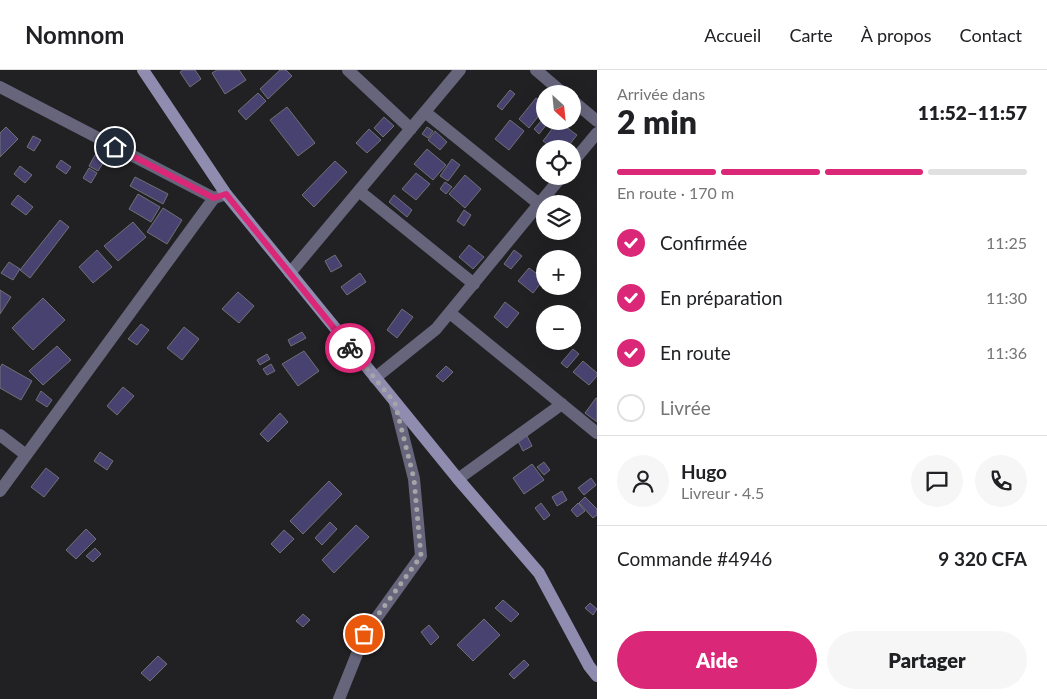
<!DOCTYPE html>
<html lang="fr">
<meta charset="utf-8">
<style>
:root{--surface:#fff;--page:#f6f6f6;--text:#202124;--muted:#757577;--line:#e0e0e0;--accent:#db2777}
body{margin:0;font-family:Lato,sans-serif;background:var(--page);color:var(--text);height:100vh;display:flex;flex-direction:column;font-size:19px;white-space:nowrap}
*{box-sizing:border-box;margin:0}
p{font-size:16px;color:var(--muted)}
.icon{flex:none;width:28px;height:28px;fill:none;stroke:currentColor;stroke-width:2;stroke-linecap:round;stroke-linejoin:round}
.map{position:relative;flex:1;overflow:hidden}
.details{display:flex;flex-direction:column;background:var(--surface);width:450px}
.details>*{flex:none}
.needle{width:32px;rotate:153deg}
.controls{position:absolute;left:536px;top:15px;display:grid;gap:10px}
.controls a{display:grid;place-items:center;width:45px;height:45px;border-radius:50%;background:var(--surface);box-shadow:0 5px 20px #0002;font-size:25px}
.pin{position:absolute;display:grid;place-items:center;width:42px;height:42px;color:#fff;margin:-21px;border:2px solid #fff;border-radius:50%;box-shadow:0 1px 5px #0007}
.courier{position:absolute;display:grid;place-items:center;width:50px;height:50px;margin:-25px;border:4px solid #db2777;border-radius:50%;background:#fff;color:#222;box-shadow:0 1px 6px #0007}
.head em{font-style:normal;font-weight:800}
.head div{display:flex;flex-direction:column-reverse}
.head{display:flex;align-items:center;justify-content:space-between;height:85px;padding:0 20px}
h1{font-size:32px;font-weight:800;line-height:38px}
.bar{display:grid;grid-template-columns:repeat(4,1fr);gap:8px 5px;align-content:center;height:60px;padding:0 20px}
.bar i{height:6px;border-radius:4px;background:var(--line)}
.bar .selected{background:var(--accent)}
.bar p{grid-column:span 4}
.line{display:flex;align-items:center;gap:12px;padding:0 20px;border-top:1px solid var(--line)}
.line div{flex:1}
.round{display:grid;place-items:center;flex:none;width:52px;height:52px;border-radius:26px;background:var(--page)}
ol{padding:0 20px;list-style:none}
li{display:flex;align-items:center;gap:15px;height:55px}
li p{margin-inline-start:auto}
li .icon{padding:5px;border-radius:50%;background:var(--accent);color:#fff;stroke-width:4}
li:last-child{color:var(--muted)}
li i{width:28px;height:28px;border:2px solid var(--line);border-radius:50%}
.cta{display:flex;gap:10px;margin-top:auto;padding:10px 20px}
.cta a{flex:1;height:58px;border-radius:30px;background:var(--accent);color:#fff;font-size:20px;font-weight:800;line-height:58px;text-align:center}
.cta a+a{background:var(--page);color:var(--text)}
header{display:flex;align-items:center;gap:30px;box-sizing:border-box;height:70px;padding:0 25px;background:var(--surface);border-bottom:1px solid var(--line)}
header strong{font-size:24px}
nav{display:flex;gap:28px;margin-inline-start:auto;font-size:18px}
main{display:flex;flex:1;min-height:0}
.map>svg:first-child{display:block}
</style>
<header>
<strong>Nomnom</strong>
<nav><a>Accueil</a><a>Carte</a><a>À propos</a><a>Contact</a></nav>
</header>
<main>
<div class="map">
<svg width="597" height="629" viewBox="0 0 597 629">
<rect width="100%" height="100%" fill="#212124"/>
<path fill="#484271" stroke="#707074" d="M183,0H195L201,9L190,17L180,2Z
M217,0H239L246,10L225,24L212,3Z
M280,0H286L292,6L268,29L260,19Z
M510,20L515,24L502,40L497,36Z
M258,23L266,31L246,50L238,41Z
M536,28L545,35V38L529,58L519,49Z
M287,37L315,73L298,86L270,50Z
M384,47L394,56L383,67L374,58Z
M510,50L524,61L509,80L495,69Z
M542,50L547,54L539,64L534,59Z
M558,51L577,65L566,79H554L543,71Z
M6,57L18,69L0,87V63Z
M427,57L433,61L428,68L422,64Z
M369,59L381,70L367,83L356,73Z
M435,61L447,72L440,80L428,70Z
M33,66L41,70L34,81L27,77Z
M427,79L446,95L433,110L414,94Z
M95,85L105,90L98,101L89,96Z
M452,89L460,95L448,111L440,106Z
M61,90L71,97L66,104L56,97Z
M335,91L347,102L314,137L302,125Z
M20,96L32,105L25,113L14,104Z
M89,98L97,103L91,113L83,108Z
M416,103L430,114L416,130L402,119Z
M465,105L481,119L465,138L449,124Z
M135,107L168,124L163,134L130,116Z
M445,112L452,117L446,124L440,119Z
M138,124L160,137L151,152L129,139Z
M18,125L33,137L26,145L11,134Z
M394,125L412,140L407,147L389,132Z
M163,138L182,150L167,174L147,162Z
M464,140L471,145L464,156L457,151Z
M60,150L69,157L30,208L20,200Z
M133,152L146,167L118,191L104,176Z
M469,175L484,187L473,199L459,187Z
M97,180L112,197L93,213L79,197Z
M514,180L522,186L511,199L504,194Z
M335,185L342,196L331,202L325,191Z
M9,192L20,199L13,210L1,203Z
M529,198L544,209L533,223L518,211Z
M360,203L366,212L347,225L341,217Z
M0,220L11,227L0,244Z
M238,222L254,236L239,253L222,239Z
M43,228L65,250L33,280L12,258Z
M505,232L519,243L507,258L494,247Z
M402,239L413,247L397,268L387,260Z
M141,254L149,260L137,275L128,269Z
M184,257L199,269L182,290L167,278Z
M302,262L306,268L291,276L288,270Z
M57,276L71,290L43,315L29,301Z
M573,279L579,284L567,298L561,293Z
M304,281L319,301L298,316L282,294Z
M267,284L270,289L260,295L257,290Z
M583,291L597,303V306L589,315L573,302Z
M2,294L32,311L21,330L0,318V298Z
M271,294L275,301L267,305L263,299Z
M446,296L453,302L443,312L436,306Z
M123,317L134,326L117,345L107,336Z
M41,321L52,330L47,337L36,330Z
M596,328H597V352L585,343Z
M280,343L288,352L268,372L260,364Z
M527,366L532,376L523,381L518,371Z
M100,382L113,391L107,400L94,391Z
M544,392L550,400L544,405L537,397Z
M532,394L544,410L524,424L513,408Z
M46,398L59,408L44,427L31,417Z
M591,408L596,415L584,425L578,418Z
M329,411L342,424L303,464L290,451Z
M562,421L567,430L557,436L552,427Z
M585,427L597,439V445L593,448L579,433Z
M541,433L550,445L544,450L535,438Z
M578,433L585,441L577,447L571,440Z
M330,452L337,459L322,475L315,468Z
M356,455L369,467L334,503L322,490Z
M86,459L96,469L76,489L66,480Z
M284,460L294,469L280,483L271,474Z
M95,478L101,484L93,492L86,486Z
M503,530L519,544L511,552L495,538Z
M590,533L597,539L593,545L585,538Z
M303,544L310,550L303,557L296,551Z
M484,549L500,565L473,591L457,575Z
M429,555L439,567L431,575L421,562Z
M158,586L167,594L150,611L141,603Z
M524,590L529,595L514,609L509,604Z"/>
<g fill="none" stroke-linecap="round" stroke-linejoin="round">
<path stroke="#67657c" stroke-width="12" d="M348,0L411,59
M536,0L564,24
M0,17L214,128
M572,30L597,51
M425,42L539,134
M572,93L597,63
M359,121L474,214
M290,203L460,0
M450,243L597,363
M375,308L436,259L562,106
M0,365L26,385
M458,409L562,334
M0,421L214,128L226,124
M339,629L365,564L421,486L414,409L395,333"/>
<path stroke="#8f8cb0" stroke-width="12" d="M143,0L226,124L458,409L539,503L589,596L597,606"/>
</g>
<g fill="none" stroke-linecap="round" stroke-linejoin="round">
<path stroke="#a5a5a8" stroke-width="5" stroke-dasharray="0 9" d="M350,278L395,333L414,409L421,486L364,564"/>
<path stroke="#db2777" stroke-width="6" d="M115,77L214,128L226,124L350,278"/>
</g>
</svg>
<div class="controls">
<a><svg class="needle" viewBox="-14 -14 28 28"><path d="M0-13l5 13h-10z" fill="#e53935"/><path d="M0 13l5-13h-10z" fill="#757577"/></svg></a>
<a><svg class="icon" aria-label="locate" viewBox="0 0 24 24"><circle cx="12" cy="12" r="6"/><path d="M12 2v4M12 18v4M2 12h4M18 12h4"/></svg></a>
<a><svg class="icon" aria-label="layers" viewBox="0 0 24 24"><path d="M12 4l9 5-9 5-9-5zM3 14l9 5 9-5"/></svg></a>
<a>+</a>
<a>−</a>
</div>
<div class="pin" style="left:364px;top:564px;background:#ea580c"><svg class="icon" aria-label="bag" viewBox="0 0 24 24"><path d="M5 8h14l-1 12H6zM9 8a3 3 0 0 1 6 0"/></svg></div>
<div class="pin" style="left:115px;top:77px;background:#1f2937"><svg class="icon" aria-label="home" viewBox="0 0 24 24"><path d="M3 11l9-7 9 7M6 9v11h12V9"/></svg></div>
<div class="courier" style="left:350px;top:278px"><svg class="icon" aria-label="bike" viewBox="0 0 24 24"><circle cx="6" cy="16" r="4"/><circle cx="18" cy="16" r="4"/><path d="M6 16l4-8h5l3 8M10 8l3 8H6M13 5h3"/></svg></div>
</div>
<section class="details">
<div class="head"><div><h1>2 min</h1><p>Arrivée dans</p></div><em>11:52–11:57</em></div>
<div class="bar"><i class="selected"></i><i class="selected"></i><i class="selected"></i><i></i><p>En route · 170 m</p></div>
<ol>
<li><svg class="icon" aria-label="check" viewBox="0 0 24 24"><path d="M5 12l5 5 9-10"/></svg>Confirmée<p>11:25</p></li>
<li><svg class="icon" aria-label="check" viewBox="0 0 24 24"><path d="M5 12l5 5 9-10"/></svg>En préparation<p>11:30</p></li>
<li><svg class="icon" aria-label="check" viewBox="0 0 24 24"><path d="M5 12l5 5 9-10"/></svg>En route<p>11:36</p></li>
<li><i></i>Livrée</li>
</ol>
<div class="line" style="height:90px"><a class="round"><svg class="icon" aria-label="person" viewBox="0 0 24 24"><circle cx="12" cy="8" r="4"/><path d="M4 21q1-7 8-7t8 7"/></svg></a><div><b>Hugo</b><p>Livreur · 4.5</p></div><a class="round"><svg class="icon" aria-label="chat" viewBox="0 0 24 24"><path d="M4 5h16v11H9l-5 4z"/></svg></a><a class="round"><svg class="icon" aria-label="phone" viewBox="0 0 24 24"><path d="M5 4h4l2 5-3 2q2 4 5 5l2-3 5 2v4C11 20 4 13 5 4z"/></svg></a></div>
<div class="line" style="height:65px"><div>Commande #4946</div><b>9 320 CFA</b></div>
<div class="cta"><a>Aide</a><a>Partager</a></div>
</section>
</main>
